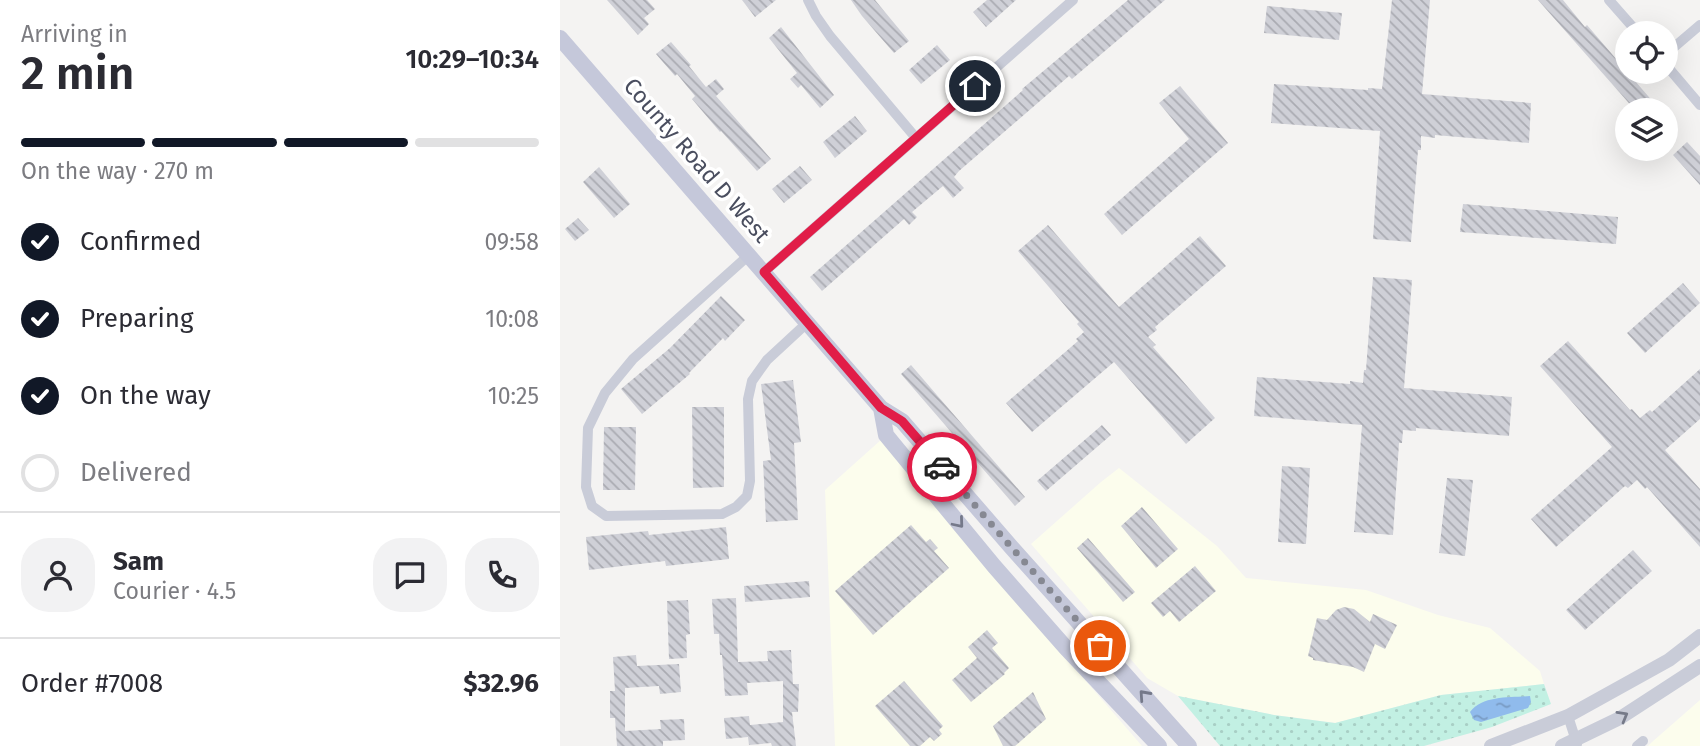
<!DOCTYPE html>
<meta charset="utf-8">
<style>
:root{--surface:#fff;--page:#f2f2f3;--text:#2b2b33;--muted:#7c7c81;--line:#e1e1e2;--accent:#111827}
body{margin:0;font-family:"Fira Sans",sans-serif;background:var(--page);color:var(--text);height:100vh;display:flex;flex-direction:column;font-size:26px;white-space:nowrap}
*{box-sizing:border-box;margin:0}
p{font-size:23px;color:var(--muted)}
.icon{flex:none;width:38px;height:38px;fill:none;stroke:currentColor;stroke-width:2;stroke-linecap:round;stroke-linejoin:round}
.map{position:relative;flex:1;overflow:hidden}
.drawer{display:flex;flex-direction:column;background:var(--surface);width:560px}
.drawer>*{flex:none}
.tools{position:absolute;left:1055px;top:21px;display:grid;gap:14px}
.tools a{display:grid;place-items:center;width:63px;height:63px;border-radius:50%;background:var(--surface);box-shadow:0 7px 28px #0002;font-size:35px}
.pin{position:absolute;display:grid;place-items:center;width:60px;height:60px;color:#fff;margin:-30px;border:4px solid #fff;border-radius:50%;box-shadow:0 2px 7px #0007}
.courier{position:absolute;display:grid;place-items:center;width:70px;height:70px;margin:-35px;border:5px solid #e11d48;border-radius:50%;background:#fff;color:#222;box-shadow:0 2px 9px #0007}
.overview em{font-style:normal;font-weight:600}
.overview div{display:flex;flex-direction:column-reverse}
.overview{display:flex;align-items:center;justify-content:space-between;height:119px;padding:0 21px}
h1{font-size:46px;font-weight:600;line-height:52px}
.bar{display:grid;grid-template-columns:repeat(4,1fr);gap:10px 7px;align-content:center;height:84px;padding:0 21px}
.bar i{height:9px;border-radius:5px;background:var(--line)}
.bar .selected{background:var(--accent)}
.bar p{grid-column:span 4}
.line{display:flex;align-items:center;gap:18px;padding:0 21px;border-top:2px solid var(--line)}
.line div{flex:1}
.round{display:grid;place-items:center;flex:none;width:74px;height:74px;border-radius:28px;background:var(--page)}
ol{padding:0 21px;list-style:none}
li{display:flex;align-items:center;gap:21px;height:77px}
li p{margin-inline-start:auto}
li .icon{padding:7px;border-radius:50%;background:var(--accent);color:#fff;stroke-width:4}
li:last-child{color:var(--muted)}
li i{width:38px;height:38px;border:4px solid var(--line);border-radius:50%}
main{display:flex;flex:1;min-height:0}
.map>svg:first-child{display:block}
</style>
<main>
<section class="drawer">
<div class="overview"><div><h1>2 min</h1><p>Arriving in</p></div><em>10:29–10:34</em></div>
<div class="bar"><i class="selected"></i><i class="selected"></i><i class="selected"></i><i></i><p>On the way · 270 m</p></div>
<ol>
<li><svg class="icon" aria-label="check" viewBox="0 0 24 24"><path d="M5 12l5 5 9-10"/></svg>Confirmed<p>09:58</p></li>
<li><svg class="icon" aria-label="check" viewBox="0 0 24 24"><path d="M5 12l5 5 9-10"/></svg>Preparing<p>10:08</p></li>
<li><svg class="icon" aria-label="check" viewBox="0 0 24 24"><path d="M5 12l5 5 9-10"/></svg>On the way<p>10:25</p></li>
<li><i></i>Delivered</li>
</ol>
<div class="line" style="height:126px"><a class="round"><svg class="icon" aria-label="person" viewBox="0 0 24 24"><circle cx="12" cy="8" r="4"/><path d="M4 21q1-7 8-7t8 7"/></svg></a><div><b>Sam</b><p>Courier · 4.5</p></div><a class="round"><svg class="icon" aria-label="chat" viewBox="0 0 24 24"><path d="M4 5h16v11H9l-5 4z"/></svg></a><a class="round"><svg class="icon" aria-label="phone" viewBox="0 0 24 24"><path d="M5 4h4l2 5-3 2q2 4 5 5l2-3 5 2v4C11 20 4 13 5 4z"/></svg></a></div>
<div class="line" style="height:91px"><div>Order #7008</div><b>$32.96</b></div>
</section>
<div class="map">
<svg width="1140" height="746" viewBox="0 0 1140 746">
<defs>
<pattern id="grass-dots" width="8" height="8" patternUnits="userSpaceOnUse" patternTransform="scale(1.75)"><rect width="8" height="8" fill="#c2f0e3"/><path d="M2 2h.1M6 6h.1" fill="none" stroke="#a8cfc5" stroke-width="1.8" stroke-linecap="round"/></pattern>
<pattern id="water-ripples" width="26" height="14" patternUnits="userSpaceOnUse" patternTransform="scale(1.75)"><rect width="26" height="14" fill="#90bbec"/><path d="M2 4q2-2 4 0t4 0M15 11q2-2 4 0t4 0" fill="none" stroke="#789ac2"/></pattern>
<pattern id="building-back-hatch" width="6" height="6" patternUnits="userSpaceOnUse" patternTransform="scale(1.75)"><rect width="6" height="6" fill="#cfd0d7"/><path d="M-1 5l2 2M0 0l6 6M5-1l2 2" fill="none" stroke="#aaabb2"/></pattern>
</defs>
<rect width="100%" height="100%" fill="#f4f3f2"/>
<path fill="#fcfded" d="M322,439L423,562L582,746H275L265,490Z
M559,468L657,546L686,578L806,590L878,615L930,628L980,671L984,684L881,695L776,723L714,715L618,696L587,678L471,544L541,482Z
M1140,700V746H1088L1092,742Z"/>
<path fill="url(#grass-dots)" d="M984,684L991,704L932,727L864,746H660L618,696L714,715L775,723L881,695Z"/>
<path fill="url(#water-ripples)" d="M970,696L971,702L968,708L921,722L914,720L910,712C923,695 950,698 970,696Z"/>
<path fill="url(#building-back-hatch)" d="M47,0H87L95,9L84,18L89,24L78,35Z
M182,0H216L195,17Z
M291,0H315L349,41L334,53L302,16Z
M427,0H456L426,27L413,12Z
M568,0H605L512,79L509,76L399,171L394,177L404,188L393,198L383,186L352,212L357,217L349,225L344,219L262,291L250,277L463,90L462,89Z
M832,0H870L862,94L971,103L969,143L875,135V138L861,136V150H858L851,242L813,239L820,131L711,123L714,84L808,90V88L822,89Z
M978,0H1003L1025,27L1027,25L1094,103L1086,110H1075Z
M707,6L782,13L779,40L704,33Z
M221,27L274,95L260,108L241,85L238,88L230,79L237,73L209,38Z
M111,42L131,65L129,66L146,87L156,79L164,89L156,96L211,159L197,171L161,131L160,132L132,99L135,96L117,74L115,76L96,54Z
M377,45L390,60L361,84L349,70Z
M620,86L668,143L562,235L544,214L629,139L599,103Z
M295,116L307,131L275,158L263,142Z
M1127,142L1140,156V185L1113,155Z
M240,166L252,180L224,203L212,189Z
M39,167L70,204L54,218L23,182Z
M903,204L1058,217L1056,244L900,232Z
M18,218L29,230L15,241L5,229Z
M488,225L559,307L640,236L666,266L595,327L597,330L588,337L596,345L593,347L655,418L626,444L554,362L472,432L446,403L518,341L516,339L524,332L517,324L519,322L458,251Z
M813,277L852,280L844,388L952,397L949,436L856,428V431L843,430L842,443H839L833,535L794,532L802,425L694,416L697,377L790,384V381L803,383L804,370H806Z
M1123,283L1140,303L1085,353L1067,333Z
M161,296L185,320L165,341L163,338L129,373L130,374L82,414L61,389L110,348Z
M1008,341L1070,410L1072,409L1080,418L1090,410L1092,412L1140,369V419L1105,450L1140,489V547L1087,487L1085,489L1077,480L1068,488L1065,486L996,547L971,519L1052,447L980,366Z
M351,365L465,497L455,506L341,374Z
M233,380L241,442L234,443L238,520L206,522L203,461L211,460L201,384Z
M132,407H164V487L133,488Z
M542,425L551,435L486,491L477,481Z
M44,427H76L75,490H43Z
M722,466L750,468L746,544L718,542Z
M887,478L913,480L905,556L879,553Z
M582,507L618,549L596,568L561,526Z
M351,525L366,542L370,539L378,548L374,551L389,568L313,635L275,591Z
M166,527L169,559L106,566L105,561L29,570L26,537L88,531L89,535Z
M528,538L575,592L563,602L517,548Z
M1073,550L1092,571L1025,630L1006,610Z
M635,566L656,591L619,622L610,611L603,617L591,603Z
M249,581L250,597L185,602L184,586Z
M176,598L178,662L208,661L207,651L231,650L233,684H239L238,712H232L236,746H212L211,743L189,745L188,737L166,739L164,718L189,716L190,725L223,722V681L187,683L188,695L165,696L162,655H160L159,634H154L152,599Z
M128,600L130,634L126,635L127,658L109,659L107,601Z
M784,607L794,609L810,622L813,614L837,625L825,649L815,644L804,672L793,667L753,660V658L748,656L757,618L767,620L776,610Z
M427,630L438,643L432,648L449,668L444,673L445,674L411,702L392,680L417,658L408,647Z
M76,655L77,666L119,664L121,692L100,694L99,686L65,688V731L101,729L100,720L124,719L125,740L103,741V746H57L55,718H50V691H55L53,657Z
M344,681L383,726L379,730L382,734L374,741L370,737L360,746H350L315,706Z
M473,692L486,719L455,746H443L433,726Z"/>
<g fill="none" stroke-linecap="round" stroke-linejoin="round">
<path stroke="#c9ccd8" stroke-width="10" d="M248,0L256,16L270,36L356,138
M1049,0L1078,33
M1106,54L1140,25
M1106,65L1140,105
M189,255L73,359L45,393L28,428L26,487L32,506L46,516L162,514L176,507L187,496L190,481L188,399L192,381L207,360L247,323
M204,272L513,0
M1008,716L1017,744
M1077,746L1083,741"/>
<path stroke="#c9ccd8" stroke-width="14" d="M931,746L1008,716L1109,660L1140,636
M1002,746L1060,718L1140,666"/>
<path stroke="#c5c8da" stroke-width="16" d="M0,38L321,408L342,421L452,548L629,746
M321,408L326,435L335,446L434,566L506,648L599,746"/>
</g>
<defs><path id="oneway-chevron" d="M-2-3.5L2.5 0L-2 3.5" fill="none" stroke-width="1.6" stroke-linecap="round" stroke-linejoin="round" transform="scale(1.75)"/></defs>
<g stroke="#75798a">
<use href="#oneway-chevron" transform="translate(399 523) rotate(50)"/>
<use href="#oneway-chevron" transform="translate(584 695) rotate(-132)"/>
</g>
<use stroke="#767a89" href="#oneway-chevron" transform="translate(1063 716) rotate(-30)"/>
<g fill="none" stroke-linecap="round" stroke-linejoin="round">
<path stroke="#868892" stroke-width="7" stroke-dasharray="0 12.6" d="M382,467L452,548L540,646"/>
<path stroke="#e11d48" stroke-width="9" d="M382,467L342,421L321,408L204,272L415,86"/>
</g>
<g text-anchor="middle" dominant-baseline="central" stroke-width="7" stroke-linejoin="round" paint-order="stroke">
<g font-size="23" fill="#4a4e5f" stroke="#fff">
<text transform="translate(137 160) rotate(49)">County Road D West</text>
</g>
</g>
</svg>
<div class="tools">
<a><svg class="icon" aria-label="locate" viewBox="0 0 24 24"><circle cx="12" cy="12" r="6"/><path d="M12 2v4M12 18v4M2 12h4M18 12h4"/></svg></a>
<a><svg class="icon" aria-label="layers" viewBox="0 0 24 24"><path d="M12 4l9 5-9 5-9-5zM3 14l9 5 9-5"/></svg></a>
</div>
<div class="pin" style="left:540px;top:646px;background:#ea580c"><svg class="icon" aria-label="bag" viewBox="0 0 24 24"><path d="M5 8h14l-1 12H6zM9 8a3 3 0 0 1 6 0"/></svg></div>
<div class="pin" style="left:415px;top:86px;background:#1f2937"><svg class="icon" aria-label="home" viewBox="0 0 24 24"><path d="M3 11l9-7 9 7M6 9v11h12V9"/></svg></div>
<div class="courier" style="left:382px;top:467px"><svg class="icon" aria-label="car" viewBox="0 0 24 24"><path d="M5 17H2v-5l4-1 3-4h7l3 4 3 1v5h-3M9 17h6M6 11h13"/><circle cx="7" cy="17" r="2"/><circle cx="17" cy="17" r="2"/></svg></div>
</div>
</main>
